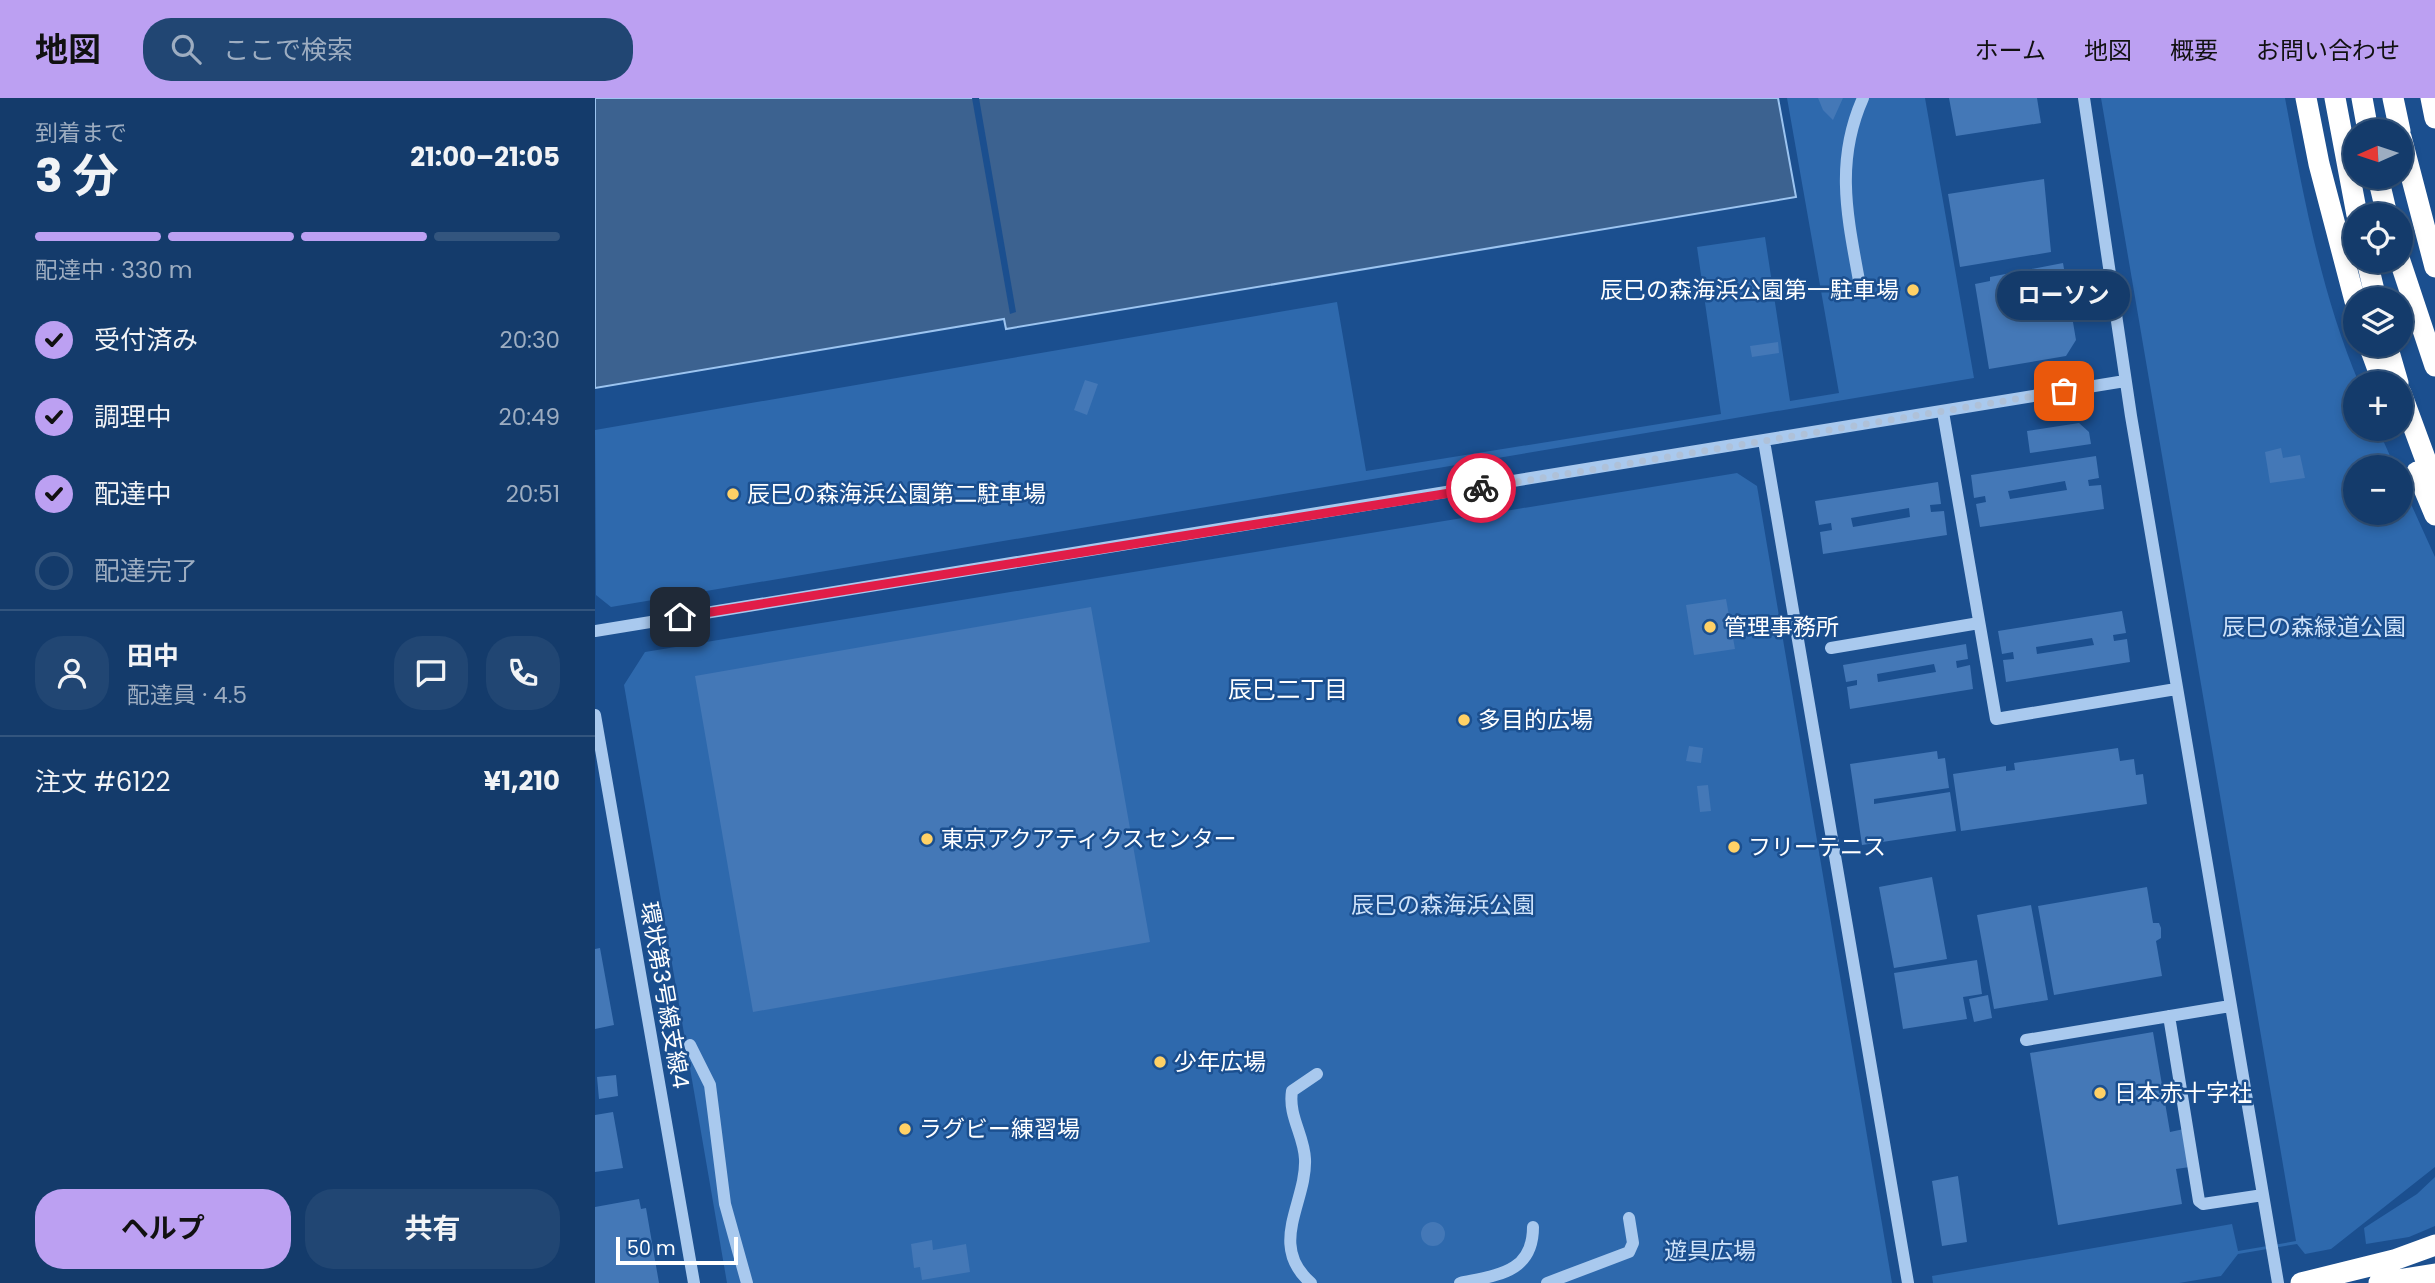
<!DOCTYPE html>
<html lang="ja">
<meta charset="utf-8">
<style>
:root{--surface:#143b6b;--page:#214673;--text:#f1f3f6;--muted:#9dadc1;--line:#33557e;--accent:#bca0f2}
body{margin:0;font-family:Poppins,"Noto Sans JP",sans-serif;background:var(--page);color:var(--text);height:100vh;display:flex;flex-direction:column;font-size:26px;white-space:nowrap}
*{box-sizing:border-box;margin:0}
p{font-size:23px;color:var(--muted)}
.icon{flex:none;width:38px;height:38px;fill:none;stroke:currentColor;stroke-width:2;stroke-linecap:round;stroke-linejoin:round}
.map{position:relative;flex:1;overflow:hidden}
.side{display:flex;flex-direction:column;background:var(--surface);width:595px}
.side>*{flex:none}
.needle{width:46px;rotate:267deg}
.fabs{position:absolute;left:1748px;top:21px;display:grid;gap:14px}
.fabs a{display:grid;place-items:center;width:70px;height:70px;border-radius:50%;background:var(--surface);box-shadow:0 4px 10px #0003,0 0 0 2px var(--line);font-size:35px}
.scale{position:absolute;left:21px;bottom:18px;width:122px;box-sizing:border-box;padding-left:7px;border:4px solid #fff;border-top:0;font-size:19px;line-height:24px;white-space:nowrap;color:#fff;-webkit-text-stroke:5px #1b4f8f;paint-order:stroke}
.pin{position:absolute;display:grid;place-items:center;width:60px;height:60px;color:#fff;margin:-30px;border-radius:14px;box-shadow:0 4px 10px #0006}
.courier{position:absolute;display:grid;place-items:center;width:70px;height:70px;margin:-35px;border:5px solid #e11d48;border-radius:50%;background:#fff;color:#222;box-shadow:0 2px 9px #0007}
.bubble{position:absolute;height:49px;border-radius:24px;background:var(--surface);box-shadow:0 4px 10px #0003,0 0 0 2px var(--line);font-size:23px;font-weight:700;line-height:49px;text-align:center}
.headline em{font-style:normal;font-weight:700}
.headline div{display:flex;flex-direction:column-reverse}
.headline{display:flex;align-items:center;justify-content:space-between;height:119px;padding:0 35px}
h1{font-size:46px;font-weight:700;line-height:52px}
.bar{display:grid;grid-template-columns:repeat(4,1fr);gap:10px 7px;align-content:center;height:84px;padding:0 35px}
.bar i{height:9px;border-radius:5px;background:var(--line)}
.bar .current{background:var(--accent)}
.bar p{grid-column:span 4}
.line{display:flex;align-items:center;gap:18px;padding:0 35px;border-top:2px solid var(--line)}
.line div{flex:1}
.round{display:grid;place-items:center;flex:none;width:74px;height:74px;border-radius:28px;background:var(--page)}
ol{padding:0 35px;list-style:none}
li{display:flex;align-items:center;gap:21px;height:77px}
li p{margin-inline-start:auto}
li .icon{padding:7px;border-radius:50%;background:var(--accent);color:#111;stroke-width:4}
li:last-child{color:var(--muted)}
li i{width:38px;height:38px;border:4px solid var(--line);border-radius:50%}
.cta{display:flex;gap:14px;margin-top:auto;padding:14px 35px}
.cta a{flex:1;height:80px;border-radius:28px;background:var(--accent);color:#111;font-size:28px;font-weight:700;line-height:80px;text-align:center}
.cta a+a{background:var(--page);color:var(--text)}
header{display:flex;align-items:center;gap:42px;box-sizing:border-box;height:98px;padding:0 35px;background:var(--accent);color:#111}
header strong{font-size:33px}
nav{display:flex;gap:38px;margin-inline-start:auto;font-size:24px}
.search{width:490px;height:63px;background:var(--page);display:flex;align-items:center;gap:18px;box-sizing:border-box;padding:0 24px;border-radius:28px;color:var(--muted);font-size:26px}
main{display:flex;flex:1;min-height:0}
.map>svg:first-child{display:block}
</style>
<header>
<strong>地図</strong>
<div class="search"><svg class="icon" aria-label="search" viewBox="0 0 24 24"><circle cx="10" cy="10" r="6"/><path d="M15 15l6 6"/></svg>ここで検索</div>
<nav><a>ホーム</a><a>地図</a><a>概要</a><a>お問い合わせ</a></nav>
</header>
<main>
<section class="side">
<div class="headline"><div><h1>3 分</h1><p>到着まで</p></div><em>21:00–21:05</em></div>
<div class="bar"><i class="current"></i><i class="current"></i><i class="current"></i><i></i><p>配達中 · 330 m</p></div>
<ol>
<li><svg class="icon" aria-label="check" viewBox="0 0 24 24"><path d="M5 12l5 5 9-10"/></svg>受付済み<p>20:30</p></li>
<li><svg class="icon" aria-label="check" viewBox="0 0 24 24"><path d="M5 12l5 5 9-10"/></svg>調理中<p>20:49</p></li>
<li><svg class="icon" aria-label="check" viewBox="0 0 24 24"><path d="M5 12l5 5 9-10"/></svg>配達中<p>20:51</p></li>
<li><i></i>配達完了</li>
</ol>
<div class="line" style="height:126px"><a class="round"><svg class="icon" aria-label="person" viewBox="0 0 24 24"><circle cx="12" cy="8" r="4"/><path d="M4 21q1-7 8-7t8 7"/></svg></a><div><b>田中</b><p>配達員 · 4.5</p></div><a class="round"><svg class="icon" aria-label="chat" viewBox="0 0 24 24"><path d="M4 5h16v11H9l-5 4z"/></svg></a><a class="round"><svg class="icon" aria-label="phone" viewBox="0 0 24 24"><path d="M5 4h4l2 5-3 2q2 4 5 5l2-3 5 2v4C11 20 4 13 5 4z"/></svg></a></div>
<div class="line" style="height:91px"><div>注文 #6122</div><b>¥1,210</b></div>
<div class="cta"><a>ヘルプ</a><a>共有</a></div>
</section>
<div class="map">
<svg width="1840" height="1185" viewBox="0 0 1840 1185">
<rect width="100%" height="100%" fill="#1b4f8f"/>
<path fill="#2e69ad" d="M1192,0H1330L1379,280L16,509L1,497L0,332L742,204L771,373L1126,316L1102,149L1170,139L1195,303L1244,295Z
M1506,0H1690C1708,96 1726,195 1764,285H1760V331H1783L1800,369H1760V415H1806V384L1840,459V1069L1736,1151L1710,1156L1702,1146L1643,1156L1626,1178L1584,1185H1338L1337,1178L1637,1126L1643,1153L1701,1143Z
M1142,375L1162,388L1297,1185H132L29,587L50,554Z
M1840,1079V1128L1814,1139L1771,1146L1769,1130L1822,1096Z"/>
<path fill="#3c6290" stroke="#9cc4f0" stroke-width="2" d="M0,0H1183L1201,99L411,231L409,221L0,290Z"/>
<path fill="#1b4f8f" d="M377,0H384L421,214L415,216Z"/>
<path fill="#4478b7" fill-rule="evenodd" d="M1223,0H1248L1238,22L1228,12Z
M1354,0H1442L1446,25L1361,38Z
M1449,81L1456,154L1365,169L1353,96Z
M1468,165L1481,242L1471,258L1394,271L1380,186L1395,183V179Z
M1183,244L1184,255L1157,259L1155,248Z
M490,282L503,286L492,317L479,312Z
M1484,325L1494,334L1496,346L1435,355L1432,333Z
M1686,350L1688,360L1705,357L1710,380L1675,385L1670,354Z
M1501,358L1504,380L1493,382L1494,388L1506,387L1509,411L1385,429L1381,406L1391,404L1390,398L1379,400L1376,377ZM1470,383L1472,392L1415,401L1413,393Z
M1343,384L1346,406L1335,407L1336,414L1349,413L1352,437L1228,456L1225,434L1237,432L1236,425L1224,427L1220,403ZM1314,410L1315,419L1258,429L1256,420Z
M1131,501L1140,551L1099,557L1091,507Z
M496,509L555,844L158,914L100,578Z
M1527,513L1531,535L1518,537L1519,543L1532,541L1535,564L1411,584L1408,562L1419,561L1418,554L1407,556L1403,533ZM1497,540L1499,547L1442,556L1441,549Z
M1371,546L1373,561L1361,563L1362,570L1375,567L1378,591L1255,611L1252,589L1262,587V582L1251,584L1248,567ZM1339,566L1341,574L1283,584L1282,576Z
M1094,648L1108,650L1106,665L1091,663Z
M1523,650L1525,663L1539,661L1541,677L1548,676L1552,706L1366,733L1358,676L1411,668V673L1420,672L1419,665Z
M1342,653L1343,661L1350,660L1354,690L1279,701V706L1355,694L1361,733L1267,747L1255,666Z
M1113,687L1116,713L1105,714L1102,688Z
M1337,779L1352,861L1299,870L1284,789Z
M1552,789L1558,825H1564L1566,830V840L1561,843L1567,878L1459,897L1443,808Z
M1436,807L1453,902L1399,911L1382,817Z
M5,850L19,927L0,931V851Z
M1382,862L1387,896L1368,899L1372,921L1308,931L1299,875Z
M1393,897L1397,920L1379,924L1374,901Z
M1558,934L1575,1034L1589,1031L1595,1069L1581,1071L1587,1106L1463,1127L1435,955Z
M21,977L23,998L4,1001L2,979Z
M18,1014L28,1070L0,1074V1017Z
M1363,1078L1372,1144L1347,1148L1337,1083Z
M44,1101L46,1111L51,1110L64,1185H0V1109Z
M826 1136a12 12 0 1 1 24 0a12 12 0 1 1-24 0Z
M337,1142L338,1152L371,1146L375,1174L327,1182L325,1169L319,1170L316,1146Z"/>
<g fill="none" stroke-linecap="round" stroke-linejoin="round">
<path stroke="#a9c9ee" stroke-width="12" d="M1489,0L1536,318L1683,1185
M1265,188C1253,121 1239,65 1268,0
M1348,314L1401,621L1581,591
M1169,343L1313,1185
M0,533L1530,283
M1236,550L1384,525
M0,617L99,1185
M1574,918L1604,1103L1608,1106L1668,1097
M1431,942L1635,908
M95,947L115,987L130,1106L152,1185
M716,1185C672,1147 712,1104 710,1061C709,1037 693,1018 697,993L722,976
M865,1185C902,1177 938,1175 938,1129
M952,1185L1034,1154L1038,1145L1034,1120"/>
<path stroke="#fff" stroke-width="21" d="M1711,0L1724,66L1760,203
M1740,0L1762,117
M1767,0L1773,33
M1798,0L1805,33
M1836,0L1840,20
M1806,39L1840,169
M1783,79L1792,117
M1772,163L1781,201
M1805,163L1840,268
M1774,247L1788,285
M1792,247L1803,285
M1806,295L1840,387
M1822,374L1840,417
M1706,1185L1799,1162L1840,1147
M1784,1185L1840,1176"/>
</g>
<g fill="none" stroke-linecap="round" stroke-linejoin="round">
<path stroke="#afc1d8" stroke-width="7" stroke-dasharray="0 12.6" d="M886,390L1469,293"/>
<path stroke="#e11d48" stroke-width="9" d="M85,519L886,390"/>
</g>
<g fill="#ffd166" stroke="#1b4f8f" stroke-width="2.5">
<circle cx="1318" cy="192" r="7"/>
<circle cx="138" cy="396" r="7"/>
<circle cx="1115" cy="529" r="7"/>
<circle cx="869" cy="622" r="7"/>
<circle cx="332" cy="741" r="7"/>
<circle cx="1139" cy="749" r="7"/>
<circle cx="565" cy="964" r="7"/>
<circle cx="1505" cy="995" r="7"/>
<circle cx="310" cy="1031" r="7"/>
</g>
<g text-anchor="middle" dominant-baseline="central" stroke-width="5" stroke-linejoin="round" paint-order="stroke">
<g font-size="23" fill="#fff" stroke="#1b4f8f" text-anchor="start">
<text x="1304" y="192" text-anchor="end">辰巳の森海浜公園第一駐車場</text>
<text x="152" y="396">辰巳の森海浜公園第二駐車場</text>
<text x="1129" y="529">管理事務所</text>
<text x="883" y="622">多目的広場</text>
<text x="346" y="741">東京アクアティクスセンター</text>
<text x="1153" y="749">フリーテニス</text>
<text x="579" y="964">少年広場</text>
<text x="1519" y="995">日本赤十字社</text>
<text x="324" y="1031">ラグビー練習場</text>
</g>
<g font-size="23" fill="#cfe3fa" stroke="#1b4f8f">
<text x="1719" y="529">辰巳の森緑道公園</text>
<text x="848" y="807">辰巳の森海浜公園</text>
<text x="1115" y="1153">遊具広場</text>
</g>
<g font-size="23" fill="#fff" stroke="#1b4f8f">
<text transform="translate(70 897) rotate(80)">環状第3号線支線4</text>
</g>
<g font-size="24" fill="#fff" stroke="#1b4f8f">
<text x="693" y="591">辰巳二丁目</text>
</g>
</g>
</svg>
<div class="fabs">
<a><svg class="needle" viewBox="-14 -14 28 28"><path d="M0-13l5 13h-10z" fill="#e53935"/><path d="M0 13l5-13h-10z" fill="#9dadc1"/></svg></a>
<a><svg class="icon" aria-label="locate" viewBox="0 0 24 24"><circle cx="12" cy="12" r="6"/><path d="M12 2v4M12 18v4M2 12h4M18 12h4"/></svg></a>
<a><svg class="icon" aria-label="layers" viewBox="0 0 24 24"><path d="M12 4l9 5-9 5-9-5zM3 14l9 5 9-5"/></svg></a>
<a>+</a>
<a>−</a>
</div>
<div class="scale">50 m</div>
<div class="pin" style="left:1469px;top:293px;background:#ea580c"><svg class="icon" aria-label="bag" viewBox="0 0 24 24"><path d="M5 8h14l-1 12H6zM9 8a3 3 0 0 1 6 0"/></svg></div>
<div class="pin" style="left:85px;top:519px;background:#1f2937"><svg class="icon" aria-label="home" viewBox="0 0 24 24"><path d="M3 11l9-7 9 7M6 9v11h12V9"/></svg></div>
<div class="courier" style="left:886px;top:390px"><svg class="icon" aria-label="bike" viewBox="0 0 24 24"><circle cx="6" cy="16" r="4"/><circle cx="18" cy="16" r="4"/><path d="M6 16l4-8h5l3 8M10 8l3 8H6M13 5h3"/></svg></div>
<div class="bubble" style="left:1402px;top:173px;width:133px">ローソン</div>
</div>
</main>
